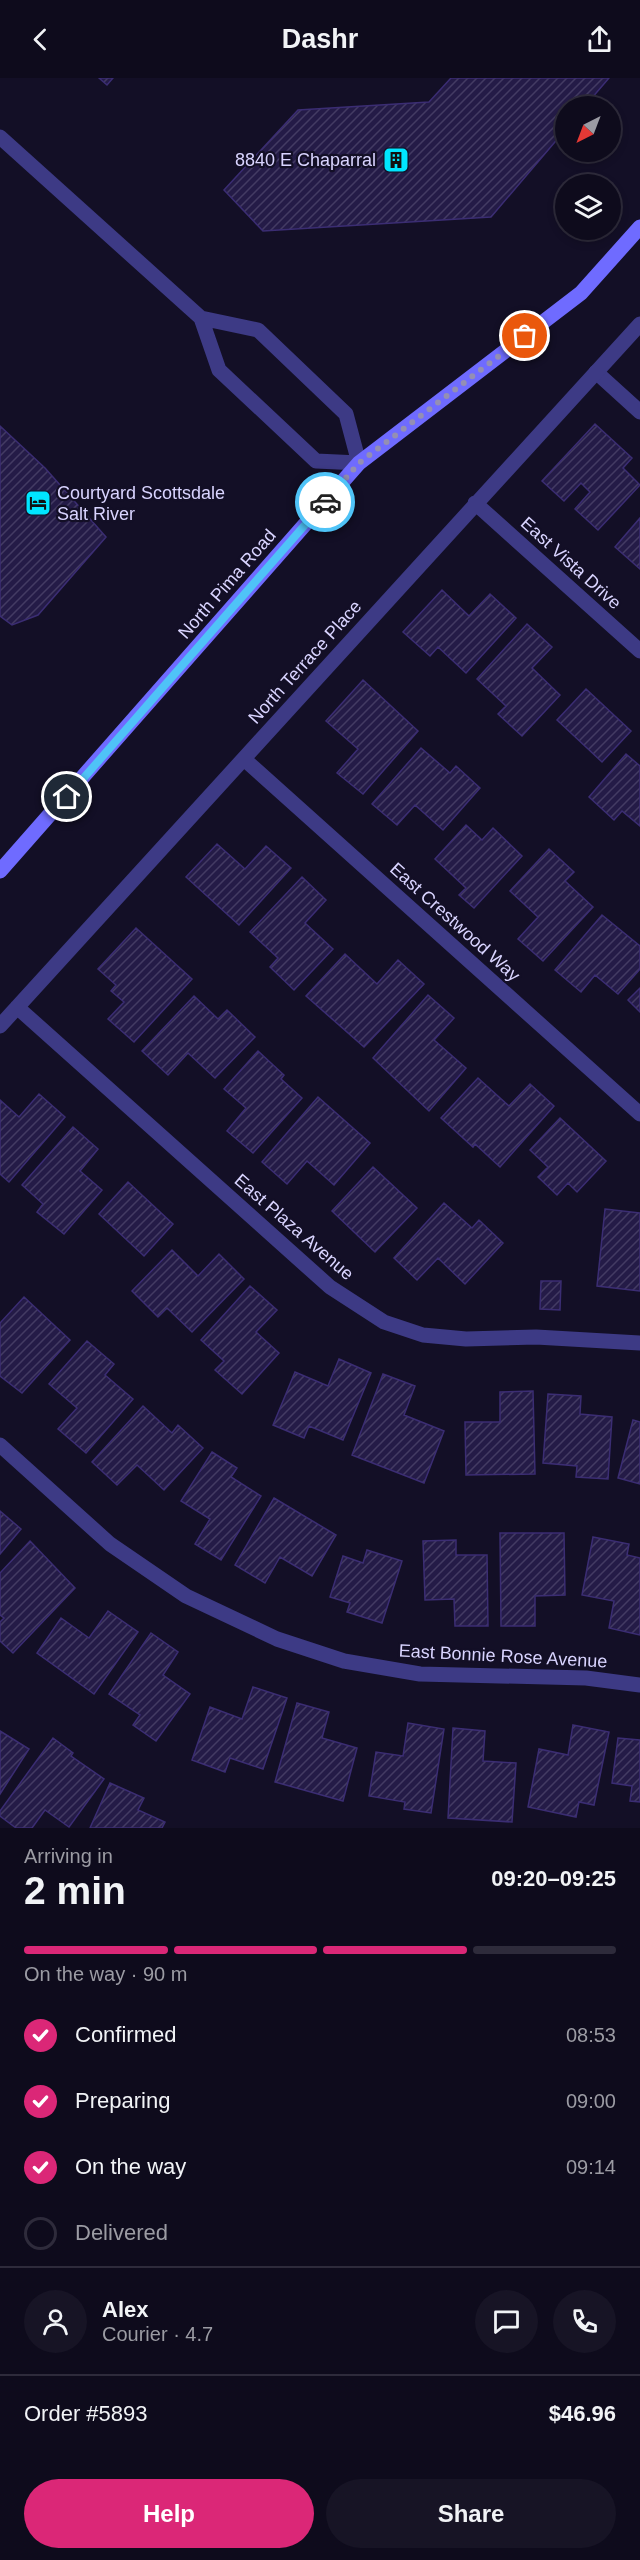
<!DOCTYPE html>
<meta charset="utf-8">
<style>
:root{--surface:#0e0b1c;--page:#171425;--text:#f1f3f6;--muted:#9b9ba3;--line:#2e2b3b;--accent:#db2777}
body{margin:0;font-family:Arial,sans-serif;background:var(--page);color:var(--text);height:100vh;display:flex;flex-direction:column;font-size:22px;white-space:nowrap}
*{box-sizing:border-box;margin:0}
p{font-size:20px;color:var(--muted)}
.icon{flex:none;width:33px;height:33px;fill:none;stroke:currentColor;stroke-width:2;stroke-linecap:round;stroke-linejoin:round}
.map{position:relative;height:1750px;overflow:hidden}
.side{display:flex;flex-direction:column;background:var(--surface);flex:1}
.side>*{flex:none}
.needle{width:39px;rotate:222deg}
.controls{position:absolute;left:555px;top:18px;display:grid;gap:12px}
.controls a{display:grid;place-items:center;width:66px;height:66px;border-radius:50%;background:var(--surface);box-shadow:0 3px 9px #0003,0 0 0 2px var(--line);font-size:30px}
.pin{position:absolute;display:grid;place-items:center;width:51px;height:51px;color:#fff;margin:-26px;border:3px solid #fff;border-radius:50%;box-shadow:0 2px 6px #0007}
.courier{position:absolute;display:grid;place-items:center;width:60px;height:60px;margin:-30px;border:4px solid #4fc3f7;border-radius:50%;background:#fff;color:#222;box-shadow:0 2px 8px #0007}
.headline em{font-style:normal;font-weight:700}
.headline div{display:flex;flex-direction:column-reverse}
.headline{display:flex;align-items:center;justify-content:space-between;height:102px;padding:0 24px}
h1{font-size:39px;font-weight:700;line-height:45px}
.bar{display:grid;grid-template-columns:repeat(4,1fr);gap:9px 6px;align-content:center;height:72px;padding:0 24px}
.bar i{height:8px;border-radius:4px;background:var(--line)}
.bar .current{background:var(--accent)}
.bar p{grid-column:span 4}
.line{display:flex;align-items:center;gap:15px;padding:0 24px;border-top:2px solid var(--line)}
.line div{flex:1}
.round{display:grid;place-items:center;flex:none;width:63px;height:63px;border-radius:32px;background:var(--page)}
ol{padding:0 24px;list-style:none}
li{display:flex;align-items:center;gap:18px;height:66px}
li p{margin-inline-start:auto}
li .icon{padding:6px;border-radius:50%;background:var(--accent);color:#fff;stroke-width:4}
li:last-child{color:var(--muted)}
li i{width:33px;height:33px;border:3px solid var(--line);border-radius:50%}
.action{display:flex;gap:12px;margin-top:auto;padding:12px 24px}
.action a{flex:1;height:69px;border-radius:36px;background:var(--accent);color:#fff;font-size:24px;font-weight:700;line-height:69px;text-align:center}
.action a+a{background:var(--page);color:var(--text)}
header{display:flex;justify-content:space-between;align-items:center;height:78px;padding:0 24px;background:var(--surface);font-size:27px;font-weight:700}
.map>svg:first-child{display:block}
</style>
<header><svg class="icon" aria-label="back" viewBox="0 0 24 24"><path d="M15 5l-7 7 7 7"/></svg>Dashr<svg class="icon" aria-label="share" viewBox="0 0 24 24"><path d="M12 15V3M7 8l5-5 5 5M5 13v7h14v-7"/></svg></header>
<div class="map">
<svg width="640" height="1750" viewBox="0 0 640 1750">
<defs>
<pattern id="building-hatch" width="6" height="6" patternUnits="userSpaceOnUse" patternTransform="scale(1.5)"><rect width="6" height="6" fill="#241b47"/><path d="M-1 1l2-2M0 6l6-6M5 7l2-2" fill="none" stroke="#433b63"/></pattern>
</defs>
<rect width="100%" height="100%" fill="#130f26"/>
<path fill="url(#building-hatch)" stroke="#3b2d73" stroke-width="1.5" d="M99,0H113L107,7Z
M451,0H609L585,28H566V51L491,139L263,153L224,112L298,32L429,24Z
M595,346L632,380L623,390L640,407L598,452L575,431L590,414L581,405L564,423L542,403Z
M0,348L45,390L106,459L38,537L12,547L0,538Z
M640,440V491L615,469Z
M442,512L469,538L490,516L516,540L466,595L438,569L430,578L403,554Z
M527,546L552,569L532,590L560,617L522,658L498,636L506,628L477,601Z
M363,602L418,653L363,716L337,695L358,671L326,643Z
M586,611L631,653L602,684L557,642Z
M421,670L450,695L456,688L480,710L443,752L415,727L397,747L372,726Z
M626,676L640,688V748L622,733L614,742L589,719Z
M466,747L482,762L493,750L522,778L474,830L459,817L466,810L435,781Z
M217,766L245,791L266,768L291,790L239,847L186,799Z
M549,771L574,794L565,803L593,829L543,883L518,861L538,839L510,813Z
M302,799L326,822L305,845L333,871L294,912L270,889L278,880L250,854Z
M602,837L640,868V891L618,916L595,897L581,914L555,892Z
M136,850L192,901L134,964L108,941L124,924L111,913L116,907L98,891Z
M345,876L377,906L398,882L424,906L364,969L306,918Z
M640,910V934L628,922Z
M428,917L454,940L434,962L466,990L429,1033L373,980Z
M194,918L218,941L227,932L255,959L215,1000L188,975L168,997L142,973Z
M258,973L284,997L281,1001L302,1020L253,1075L227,1053L246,1030L224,1011Z
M478,1000L509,1028L530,1006L554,1028L500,1089L475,1066L473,1069L441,1040Z
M39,1016L65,1039L9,1104L0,1096V1022L19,1039Z
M318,1019L370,1065L334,1107L307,1083L287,1106L262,1084Z
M560,1040L606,1083L577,1114L568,1105L557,1117L538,1099L548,1089L530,1072Z
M73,1049L98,1071L80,1093L102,1112L64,1156L37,1134L43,1126L22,1107Z
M373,1089L417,1130L375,1174L332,1133Z
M128,1104L173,1146L144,1178L99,1136Z
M444,1125L472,1150L479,1142L503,1165L465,1206L438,1180L417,1202L394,1180Z
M605,1131L640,1135V1213L597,1208Z
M172,1172L198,1198L219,1176L244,1201L192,1254L167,1230L158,1239L132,1213Z
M541,1203H561L560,1232L540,1231Z
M250,1208L277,1232L256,1254L279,1275L242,1316L215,1292L224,1283L201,1262Z
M24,1219L70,1262L22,1315L0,1298V1245Z
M87,1263L114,1286L105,1297L133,1321L86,1375L58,1351L77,1330L49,1306Z
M339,1281L371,1295L343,1362L309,1348L304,1360L273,1347L295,1294L328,1308Z
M383,1296L415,1308L404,1337L444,1353L424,1405L352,1377Z
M533,1313L535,1396L466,1397L465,1344H500V1314Z
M548,1316L581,1318L580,1336L612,1339L608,1401L576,1399L577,1388L543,1385Z
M143,1328L172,1355L178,1347L203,1370L164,1412L137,1387L117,1407L92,1384Z
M633,1342L640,1344V1406L618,1400Z
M212,1374L237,1390L231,1399L261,1418L221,1482L195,1466L210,1441L181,1423Z
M274,1420L336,1457L312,1498L280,1479L265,1505L235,1487Z
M0,1433L21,1451L0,1476Z
M500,1455H564L565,1517L535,1518V1548H501Z
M593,1459L629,1466L627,1477L640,1480V1557L609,1550L614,1523L582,1517Z
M456,1462V1477H487L488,1548H455L454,1521L425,1522L423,1463Z
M30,1463L75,1510L13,1575L0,1563V1544L4,1540L0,1537V1495Z
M367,1472L402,1483L382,1545L347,1534L350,1525L330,1519L343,1478L363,1485Z
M108,1533L138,1554L94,1616L37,1575L61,1540L89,1560Z
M151,1555L178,1574L163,1597L190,1616L156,1663L133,1647L140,1637L109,1616Z
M253,1609L287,1620L263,1691L230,1680L225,1694L192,1682L210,1629L242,1641Z
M297,1625L329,1634L322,1660L357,1670L343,1723L275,1704Z
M408,1645L444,1651L431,1735L404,1731L405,1724L369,1718L376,1674L403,1678Z
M573,1647L609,1654L594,1727L579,1724L576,1739L528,1729L539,1671L568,1677Z
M453,1650L485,1653L483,1683L516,1685L512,1744L448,1740Z
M0,1653L29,1671L0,1716Z
M53,1660L73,1675L71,1678L104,1701L69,1749L45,1732L32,1750H16L0,1738V1733Z
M618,1660L640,1662V1724L630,1723L632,1708L612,1705Z
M110,1705L144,1720L138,1732L165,1744L162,1750H90Z"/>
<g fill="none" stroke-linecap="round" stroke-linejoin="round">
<path stroke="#3d3a85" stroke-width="15" d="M0,59L201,240L219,292L316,383L359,385L346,336L258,252L201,240
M596,294L640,334"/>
<path stroke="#3d3a85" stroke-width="15" d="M475,425L640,573
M244,681L640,1036
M17,929L330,1209L384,1244L423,1257L466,1261L536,1259L640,1265
M0,948L640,246
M0,1367L110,1466L186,1518L277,1561L344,1583L420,1596L586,1600L640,1607"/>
<path stroke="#6f6bff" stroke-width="15" d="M0,793L359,385L581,215L640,149"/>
</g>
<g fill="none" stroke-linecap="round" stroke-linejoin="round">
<path stroke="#948fb3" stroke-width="6" stroke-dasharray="0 10.8" d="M325,424L359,385L525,258"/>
<path stroke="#4fc3f7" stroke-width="8" d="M67,719L325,424"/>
</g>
<defs>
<g id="building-square" transform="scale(1.35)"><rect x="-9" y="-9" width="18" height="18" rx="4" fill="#00e5ff" stroke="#130f26"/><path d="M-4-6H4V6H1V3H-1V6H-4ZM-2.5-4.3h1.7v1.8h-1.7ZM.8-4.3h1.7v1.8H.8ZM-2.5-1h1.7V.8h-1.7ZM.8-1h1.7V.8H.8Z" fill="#111"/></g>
<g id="hotel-square" transform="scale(1.35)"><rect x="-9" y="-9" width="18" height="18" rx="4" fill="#00e5ff" stroke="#130f26"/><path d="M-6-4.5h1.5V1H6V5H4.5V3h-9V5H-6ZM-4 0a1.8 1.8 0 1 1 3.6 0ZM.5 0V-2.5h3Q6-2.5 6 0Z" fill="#111"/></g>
</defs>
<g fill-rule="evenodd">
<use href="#building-square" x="396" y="82"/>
<use href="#hotel-square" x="38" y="425"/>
</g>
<g text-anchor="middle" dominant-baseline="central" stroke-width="4.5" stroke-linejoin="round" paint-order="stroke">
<g font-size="18" fill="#d9d4ff" stroke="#130f26" text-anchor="end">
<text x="376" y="82">8840 E Chaparral</text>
<text x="57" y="415" text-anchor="start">Courtyard Scottsdale<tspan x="57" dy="21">Salt River</tspan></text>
</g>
<g font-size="18" fill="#d9d4ff" stroke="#130f26">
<text transform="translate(571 485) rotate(42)">East Vista Drive</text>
<text transform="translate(227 506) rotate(-49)">North Pima Road</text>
<text transform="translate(305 584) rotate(-48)">North Terrace Place</text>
<text transform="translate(455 844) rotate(42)">East Crestwood Way</text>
<text transform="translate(294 1149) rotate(41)">East Plaza Avenue</text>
<text transform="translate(503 1578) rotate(3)">East Bonnie Rose Avenue</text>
</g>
</g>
</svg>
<div class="controls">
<a><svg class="needle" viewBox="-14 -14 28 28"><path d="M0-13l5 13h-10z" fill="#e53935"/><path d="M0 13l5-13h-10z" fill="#9b9ba3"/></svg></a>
<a><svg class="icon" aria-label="layers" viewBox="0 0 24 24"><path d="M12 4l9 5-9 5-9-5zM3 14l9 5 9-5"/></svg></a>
</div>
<div class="pin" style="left:525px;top:258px;background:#ea580c"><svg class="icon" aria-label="bag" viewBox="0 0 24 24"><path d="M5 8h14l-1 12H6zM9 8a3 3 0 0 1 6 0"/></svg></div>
<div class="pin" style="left:67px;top:719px;background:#1f2937"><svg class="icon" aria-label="home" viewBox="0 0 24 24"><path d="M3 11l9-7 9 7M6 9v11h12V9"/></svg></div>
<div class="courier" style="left:325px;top:424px"><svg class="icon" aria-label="car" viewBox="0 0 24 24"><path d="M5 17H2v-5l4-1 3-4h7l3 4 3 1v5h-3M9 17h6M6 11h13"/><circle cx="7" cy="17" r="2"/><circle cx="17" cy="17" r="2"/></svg></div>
</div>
<section class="side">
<div class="headline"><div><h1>2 min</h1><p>Arriving in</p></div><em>09:20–09:25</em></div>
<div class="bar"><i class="current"></i><i class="current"></i><i class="current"></i><i></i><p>On the way · 90 m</p></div>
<ol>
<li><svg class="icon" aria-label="check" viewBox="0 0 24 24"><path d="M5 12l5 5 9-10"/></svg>Confirmed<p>08:53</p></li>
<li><svg class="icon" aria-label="check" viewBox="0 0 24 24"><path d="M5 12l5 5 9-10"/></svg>Preparing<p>09:00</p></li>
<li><svg class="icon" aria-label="check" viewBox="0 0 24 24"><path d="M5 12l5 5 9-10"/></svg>On the way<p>09:14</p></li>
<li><i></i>Delivered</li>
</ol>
<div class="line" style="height:108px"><a class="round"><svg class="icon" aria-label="person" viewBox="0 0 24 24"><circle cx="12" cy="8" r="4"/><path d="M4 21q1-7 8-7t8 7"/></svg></a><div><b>Alex</b><p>Courier · 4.7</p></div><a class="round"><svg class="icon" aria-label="chat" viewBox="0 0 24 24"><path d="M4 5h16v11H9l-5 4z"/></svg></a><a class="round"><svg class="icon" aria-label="phone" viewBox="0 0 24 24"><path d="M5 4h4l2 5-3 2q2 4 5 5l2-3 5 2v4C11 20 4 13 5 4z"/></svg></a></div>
<div class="line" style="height:78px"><div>Order #5893</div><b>$46.96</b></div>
<div class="action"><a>Help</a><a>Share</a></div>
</section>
